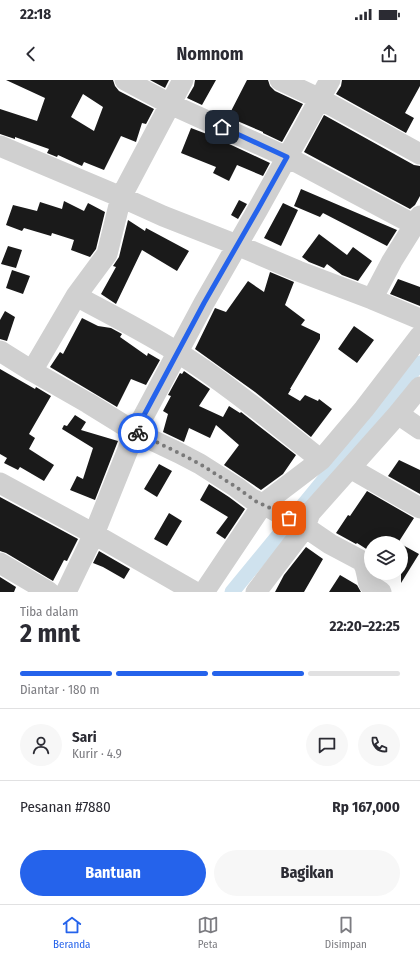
<!DOCTYPE html>
<html lang="id">
<meta charset="utf-8">
<style>
:root{--surface:#fff;--page:#f7f7f7;--text:#2b2b33;--muted:#7c7c81;--line:#e1e1e2;--accent:#2563eb}
body{margin:0;font-family:"Fira Sans Condensed",sans-serif;background:var(--page);color:var(--text);height:100vh;display:flex;flex-direction:column;font-size:15px;white-space:nowrap}
*{box-sizing:border-box;margin:0}
p{font-size:13px;color:var(--muted)}
.icon{flex:none;width:22px;height:22px;fill:none;stroke:currentColor;stroke-width:2;stroke-linecap:round;stroke-linejoin:round}
.map{position:relative;height:512px;overflow:hidden}
.side{display:flex;flex-direction:column;background:var(--surface);flex:1}
.side>*{flex:none}
.buttons{position:absolute;left:364px;top:456px;display:grid;gap:8px}
.buttons a{display:grid;place-items:center;width:44px;height:44px;border-radius:50%;background:var(--surface);box-shadow:0 4px 16px #0002;font-size:20px}
.pin{position:absolute;display:grid;place-items:center;width:34px;height:34px;color:#fff;margin:-17px;border-radius:8px;box-shadow:0 2px 6px #0006}
.courier{position:absolute;display:grid;place-items:center;width:40px;height:40px;margin:-20px;border:3px solid #2563eb;border-radius:50%;background:#fff;color:#222;box-shadow:0 1px 5px #0007}
.headline em{font-style:normal;font-weight:700}
.headline div{display:flex;flex-direction:column-reverse}
.headline{display:flex;align-items:center;justify-content:space-between;height:68px;padding:0 20px}
h1{font-size:26px;font-weight:700;line-height:30px}
.bar{display:grid;grid-template-columns:repeat(4,1fr);gap:6px 4px;align-content:center;height:48px;padding:0 20px}
.bar i{height:5px;border-radius:3px;background:var(--line)}
.bar .active{background:var(--accent)}
.bar p{grid-column:span 4}
.line{display:flex;align-items:center;gap:10px;padding:0 20px;border-top:1px solid var(--line)}
.line div{flex:1}
.round{display:grid;place-items:center;flex:none;width:42px;height:42px;border-radius:21px;background:var(--page)}
.button{display:flex;gap:8px;margin-top:auto;padding:8px 20px}
.button a{flex:1;height:46px;border-radius:24px;background:var(--accent);color:#fff;font-size:16px;font-weight:700;line-height:46px;text-align:center}
.button a+a{background:var(--page);color:var(--text)}
.status{display:flex;justify-content:space-between;align-items:center;height:28px;padding:0 20px;background:var(--surface);direction:ltr}
.status svg{height:11px;fill:currentColor}
header{display:flex;justify-content:space-between;align-items:center;height:52px;padding:0 20px;background:var(--surface);font-size:18px;font-weight:700}
.tab-bar{display:flex;justify-content:space-around;align-items:center;height:56px;border-top:1px solid var(--line);background:var(--surface);font-size:11px;color:var(--muted)}
.tab-bar a{display:grid;justify-items:center;gap:2px}
.tab-bar .active{color:var(--accent)}
.map>svg:first-child{display:block}
</style>
<div class="status"><b>22:18</b><svg viewBox="0 0 49 12"><path d="M0 12V9h3v3zM5 12V6h3v6zM10 12V3h3v9zM15 12V0h3v12zM26 1h20v11H26zM47 4h2v5h-2z"/></svg></div>
<header><svg class="icon" aria-label="back" viewBox="0 0 24 24"><path d="M15 5l-7 7 7 7"/></svg>Nomnom<svg class="icon" aria-label="share" viewBox="0 0 24 24"><path d="M12 15V3M7 8l5-5 5 5M5 13v7h14v-7"/></svg></header>
<div class="map">
<svg width="420" height="512" viewBox="0 0 420 512">
<rect width="100%" height="100%" fill="#fff"/>
<g fill="none" stroke-linecap="round" stroke-linejoin="round">
<path stroke="#cfe2ee" stroke-width="15" d="M232,512L420,283"/>
</g>
<path fill="#1a1a1a" fill-rule="evenodd" d="M6,0H113L115,6L119,11L154,29L146,44L142,43L136,62L121,56L104,90L84,82L82,86L58,75L57,77L47,73L49,69L15,57V59L0,54V29L37,41L45,18ZM83,14L103,27L94,51L71,37Z
M150,0H169L165,8Z
M195,0H216L202,25L187,18L194,6Z
M247,0H268L270,6L275,11L303,24L282,62L263,53V52L228,37Z
M342,0H420V6L405,33L414,38L406,53L336,14L341,6Z
M324,35L414,85L420,86V116L415,125L410,129L304,72Z
M191,48L212,56L270,83L263,96L237,85L229,101L213,93L216,87L181,73Z
M301,109L397,150L387,166L323,133L320,137L294,126Z
M239,120L247,124L238,139L231,135Z
M64,121L84,131L88,123L105,132L96,169L90,177L71,170L74,160L52,153L51,156L24,148L22,151L6,145L13,125L37,131L40,122L62,129Z
M283,123L298,130L281,166L264,158Z
M128,140L145,151L146,148L189,171L177,191L142,170L116,224L101,214L116,187L113,186L119,177Z
M319,154L347,175L353,167L372,181L358,201L342,195L327,184L324,188L309,182L302,177Z
M8,166L22,170L16,188L1,184Z
M12,190L30,196L23,214L6,208Z
M270,192L294,202L285,225L305,240L301,245L320,254V259L290,309H291L288,314L300,321L305,315L318,321L319,319L332,329L311,357L255,312L195,269L215,228L226,232L248,201L264,212Z
M398,199L420,207V226L390,214Z
M5,231L15,237L7,261L0,259V240Z
M82,238L98,246L111,248L122,254L120,257L147,276L148,273L160,280L146,305L131,299L117,327L50,287L60,272L63,274Z
M354,246L374,260L357,283L338,269Z
M0,289L35,309L36,307L51,316L29,354L35,358L29,369L54,385L44,401L20,387L18,390L4,383L7,378L0,374Z
M184,291L210,309L199,326L223,337L229,326L240,333L241,332L296,375L283,394L261,410L224,385L239,365L216,345L210,358L189,348L184,362L163,352L168,334L163,331L171,316L168,315L180,293L182,294Z
M75,335L86,342L81,350L118,361L95,420L70,410L77,396L83,399L93,368L62,349L64,345L67,346Z
M399,380L420,390V414L388,396Z
M159,384L172,391L157,417L144,409Z
M209,404L229,417L245,429L225,459L216,453L228,437L200,420Z
M367,411L414,438L398,463H371V472L357,463L356,464L336,453L348,435L350,436Z
M0,417L78,459L67,481L64,480L53,501L6,473L0,471Z
M169,433L182,441L167,466L154,459Z
M401,464L419,474L401,503Z
M306,467L323,479L304,512H275L284,495Z
M99,471L130,489L124,499L103,487L93,483Z
M340,495L357,505L361,512H329Z
M0,497L16,507L14,512H0Z"/>
<g fill="none" stroke-linecap="round" stroke-linejoin="round">
<path stroke="#d0d0d0" stroke-width="21" d="M125,0L170,24L287,77L415,145
M280,0L320,19L420,74
M0,66L121,117L163,136L237,165L298,191L372,219L420,239
M76,216C110,234 145,252 177,272C228,304 274,343 321,380
M372,219L392,181L420,136
M0,271L32,291L76,216L107,174L121,117L183,0
M32,291L88,323L135,352L179,373L200,384L236,407L252,419L270,428L298,444L304,449
M398,334L420,349
M350,388L420,428
M0,403L94,454L195,512
M305,447L330,464L362,481C368,490 366,495 369,504L381,512
M0,483L49,512
M66,512L94,454L135,352L204,223L258,129L287,77L302,51L330,0
M204,512L263,424L321,380L364,329L420,256
M256,512L304,449L310,433L398,334L420,307"/>
</g>
<g fill="none" stroke-linecap="round" stroke-linejoin="round">
<path stroke="#7a7a7a" stroke-width="4" stroke-dasharray="0 7.2" d="M138,353L179,373L200,384L236,407L257,422L270,428L289,438"/>
<path stroke="#2563eb" stroke-width="5" d="M138,353L135,352L204,223L258,129L287,77L222,47"/>
</g>
</svg>
<div class="buttons">
<a><svg class="icon" aria-label="layers" viewBox="0 0 24 24"><path d="M12 4l9 5-9 5-9-5zM3 14l9 5 9-5"/></svg></a>
</div>
<div class="pin" style="left:289px;top:438px;background:#ea580c"><svg class="icon" aria-label="bag" viewBox="0 0 24 24"><path d="M5 8h14l-1 12H6zM9 8a3 3 0 0 1 6 0"/></svg></div>
<div class="pin" style="left:222px;top:47px;background:#1f2937"><svg class="icon" aria-label="home" viewBox="0 0 24 24"><path d="M3 11l9-7 9 7M6 9v11h12V9"/></svg></div>
<div class="courier" style="left:138px;top:353px"><svg class="icon" aria-label="bike" viewBox="0 0 24 24"><circle cx="6" cy="16" r="4"/><circle cx="18" cy="16" r="4"/><path d="M6 16l4-8h5l3 8M10 8l3 8H6M13 5h3"/></svg></div>
</div>
<section class="side">
<div class="headline"><div><h1>2 mnt</h1><p>Tiba dalam</p></div><em>22:20–22:25</em></div>
<div class="bar"><i class="active"></i><i class="active"></i><i class="active"></i><i></i><p>Diantar · 180 m</p></div>
<div class="line" style="height:72px"><a class="round"><svg class="icon" aria-label="person" viewBox="0 0 24 24"><circle cx="12" cy="8" r="4"/><path d="M4 21q1-7 8-7t8 7"/></svg></a><div><b>Sari</b><p>Kurir · 4.9</p></div><a class="round"><svg class="icon" aria-label="chat" viewBox="0 0 24 24"><path d="M4 5h16v11H9l-5 4z"/></svg></a><a class="round"><svg class="icon" aria-label="phone" viewBox="0 0 24 24"><path d="M5 4h4l2 5-3 2q2 4 5 5l2-3 5 2v4C11 20 4 13 5 4z"/></svg></a></div>
<div class="line" style="height:52px"><div>Pesanan #7880</div><b>Rp 167,000</b></div>
<div class="button"><a>Bantuan</a><a>Bagikan</a></div>
</section>
<nav class="tab-bar">
<a class="active"><svg class="icon" aria-label="home" viewBox="0 0 24 24"><path d="M3 11l9-7 9 7M6 9v11h12V9"/></svg>Beranda</a>
<a><svg class="icon" aria-label="map" viewBox="0 0 24 24"><path d="M3 6l6-2 6 2 6-2v14l-6 2-6-2-6 2zM9 4v14M15 6v14"/></svg>Peta</a>
<a><svg class="icon" aria-label="saved" viewBox="0 0 24 24"><path d="M7 4h10v16l-5-4-5 4z"/></svg>Disimpan</a>
</nav>
